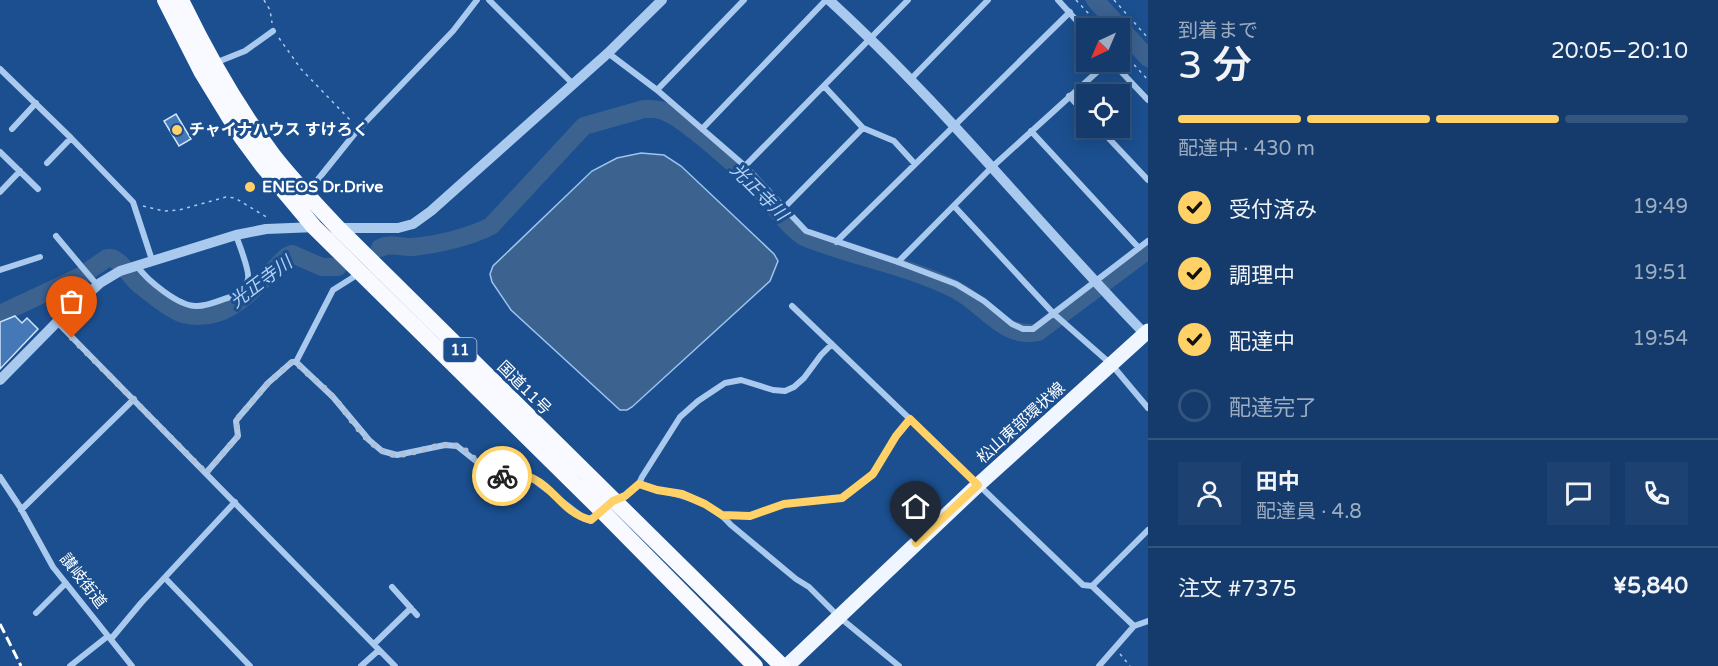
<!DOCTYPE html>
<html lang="ja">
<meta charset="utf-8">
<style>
:root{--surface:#143b6b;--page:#1d4271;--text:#f1f3f6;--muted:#9dadc1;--line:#33557e;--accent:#ffd166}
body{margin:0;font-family:"Varela Round","Noto Sans JP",sans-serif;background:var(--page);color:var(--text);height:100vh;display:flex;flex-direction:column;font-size:22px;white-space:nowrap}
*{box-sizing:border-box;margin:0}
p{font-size:20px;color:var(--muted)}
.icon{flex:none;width:33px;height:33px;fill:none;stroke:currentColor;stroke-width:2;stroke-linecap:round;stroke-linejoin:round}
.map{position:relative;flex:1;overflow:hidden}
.sheet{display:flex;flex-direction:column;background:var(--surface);width:570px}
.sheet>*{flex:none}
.needle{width:39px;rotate:224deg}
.buttons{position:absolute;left:1076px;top:18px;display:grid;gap:12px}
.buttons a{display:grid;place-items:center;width:54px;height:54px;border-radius:0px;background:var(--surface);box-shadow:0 3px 15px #0003,0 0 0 2px var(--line);font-size:30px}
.pin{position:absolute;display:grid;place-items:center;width:51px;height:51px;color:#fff;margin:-62px -26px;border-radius:50% 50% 50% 0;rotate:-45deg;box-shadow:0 0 6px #0007}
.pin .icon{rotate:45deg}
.courier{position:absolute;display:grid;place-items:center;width:60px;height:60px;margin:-30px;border:4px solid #ffd166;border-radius:50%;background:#fff;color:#222;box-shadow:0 2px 8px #0007}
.head em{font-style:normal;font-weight:600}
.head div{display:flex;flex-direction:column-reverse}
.head{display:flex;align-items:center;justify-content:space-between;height:102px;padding:0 30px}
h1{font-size:39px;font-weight:600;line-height:45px}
.bar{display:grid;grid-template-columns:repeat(4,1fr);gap:9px 6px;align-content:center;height:72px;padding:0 30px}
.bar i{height:8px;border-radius:4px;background:var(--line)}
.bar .current{background:var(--accent)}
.bar p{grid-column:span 4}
.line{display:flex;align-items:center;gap:15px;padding:0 30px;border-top:2px solid var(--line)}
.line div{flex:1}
.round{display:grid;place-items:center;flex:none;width:63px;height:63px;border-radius:0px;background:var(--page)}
ol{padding:0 30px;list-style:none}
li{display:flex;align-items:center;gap:18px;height:66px}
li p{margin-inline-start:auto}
li .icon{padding:6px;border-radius:50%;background:var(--accent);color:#111;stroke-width:4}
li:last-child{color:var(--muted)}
li i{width:33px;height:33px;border:3px solid var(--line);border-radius:50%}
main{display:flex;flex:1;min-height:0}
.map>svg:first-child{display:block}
</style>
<main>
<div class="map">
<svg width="1148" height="666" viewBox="0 0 1148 666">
<rect width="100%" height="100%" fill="#1b4f8f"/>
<path fill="#2e69ad" d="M1085,0H1104L1148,49V68L1119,37V28H1112Z"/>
<path fill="#3c6290" stroke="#9cc4f0" stroke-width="1.5" d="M641,153L664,155L681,166L774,254L778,261L770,281L632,407L627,410H620L511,310L492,282L490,274L493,266L592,171L617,158Z"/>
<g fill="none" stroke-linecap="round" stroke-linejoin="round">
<path stroke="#3c6290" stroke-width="18" d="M1095,0L1148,58
M380,248C391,242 400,248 412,247C436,245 470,237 491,226L584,126L644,109C651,109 656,108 663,111C684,118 740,169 756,186C772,203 785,224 804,237C852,257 910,266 956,290C984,304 1004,340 1038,332L1148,250
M0,314L81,276L107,258H111C123,261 130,278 141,286C151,294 171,311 183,314C229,326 258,283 287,256L292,254L322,267H338"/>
</g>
<path fill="#4478b7" stroke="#cfe3fa" stroke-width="1.5" d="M176,114L191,139L179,146L164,121Z
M15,316L22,323L27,318L38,329L0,369V322Z"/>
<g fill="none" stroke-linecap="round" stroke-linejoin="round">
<path stroke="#a9c9ee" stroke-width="1.5" stroke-dasharray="3 4.5" stroke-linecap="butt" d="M264,0L270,10L272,23
M1076,0L1102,28
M1114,0L1148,38
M279,38L301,69L352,122
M1119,48L1148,80
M143,206L164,211L179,210L226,197L235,198L268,218
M1120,654L1130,666"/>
<path stroke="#a9c9ee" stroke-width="6" d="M489,0L572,83
M1058,0L1086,31
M608,53L657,90L745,166L806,231L898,262L956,284L984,301L1012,324L1023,329H1033L1148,241
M1112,62L1148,100
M215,63L245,51L273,31
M0,69L71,138L133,202L152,260
M910,80L988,0
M824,86L863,128L894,141L915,164
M657,90L744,0
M1069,96L1086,114
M1099,128L1148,180
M12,129L36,103
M702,129L826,0
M1031,131L1139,248
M0,152L38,189
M47,163L71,138
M745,166L908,0
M0,192L20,171
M307,193L356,132L453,31L477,0
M954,206L1054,314L1112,365L1148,408
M784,208L863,128
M56,236L97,285
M836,242L1070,12
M898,262L991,168L1108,62
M137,266C147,280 179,307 197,306C206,306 216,302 224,299C233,297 246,290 248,279C250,270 239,245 236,235
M0,270L40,257
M792,306L1083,585L1092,586L1134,626L1099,666
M57,322L395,666
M296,362L333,290L360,273
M206,473L238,436L236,421L239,417L268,383L292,362H296L333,397L369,440L382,451L397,455L445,445L457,446L496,477L517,474L529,476L585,519L591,520L601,512
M0,477L20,507L53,567L132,666
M639,484C673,496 705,495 731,525L796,579L809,587L838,616L899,666
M616,500C627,496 638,488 642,477L680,417L698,401L725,383L741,380L773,390L785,391L794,387L804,378L821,355L832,344
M21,510L134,399
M722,515L750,516L784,504L842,498L873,474L896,436L910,419
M165,578L250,666
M1092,586L1148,530
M392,587L417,615
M36,613L66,583
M1134,626L1148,621
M111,639L141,603L235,502
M374,644L411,608
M70,666L108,636
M361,666L379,650"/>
<path stroke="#a9c9ee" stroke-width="10" d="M829,0C942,103 1038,224 1145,334
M338,228H398L413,224L431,211L608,53L662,0
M0,380L57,322L100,283L120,271L236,235L266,229L316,227"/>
<path stroke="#f0f6ff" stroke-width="15" d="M787,666L978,485L1148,331"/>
<path stroke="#f8faff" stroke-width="16" d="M165,0L201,71L242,138L262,165L314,227L602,511L755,666
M181,0C207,54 237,107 273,155C293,181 316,204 338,228L782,666"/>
<path stroke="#fff" stroke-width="3" stroke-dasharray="10 4.5" stroke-linecap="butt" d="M0,624L21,666"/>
</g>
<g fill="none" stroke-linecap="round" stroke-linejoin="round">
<path stroke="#afc1d8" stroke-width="6" stroke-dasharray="0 10.8" d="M72,338L206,473L238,436L236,421L239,417L268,383L292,362H296C307,375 322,384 333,397C349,414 370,453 395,455C413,456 441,440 458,446C474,452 484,478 502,476"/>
<path stroke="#ffd166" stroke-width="8" d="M502,476C551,467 553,511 591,520L613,501L625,496L639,484L657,490L682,494L705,504L722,515L750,516L784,504L842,498L873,474L896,436L910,419L978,485L916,543"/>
</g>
<g fill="#ffd166" stroke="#1b4f8f" stroke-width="2">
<circle cx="177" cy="130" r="6"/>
<circle cx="250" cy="187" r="6"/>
</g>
<g text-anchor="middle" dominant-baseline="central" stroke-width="6" stroke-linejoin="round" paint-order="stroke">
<rect fill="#1b4f8f" stroke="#bbcadd" stroke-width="1.5" x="443.5" y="338" width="33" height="24" rx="4.5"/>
<g font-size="15" font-weight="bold" fill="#fff">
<text x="460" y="350">11</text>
</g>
<g font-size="16" font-weight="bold" fill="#fff" stroke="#1b4f8f" text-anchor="start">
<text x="189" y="130">チャイナハウス すけろく</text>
<text x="262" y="187">ENEOS Dr.Drive</text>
</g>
<g font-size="16" fill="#fff" stroke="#1b4f8f">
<text transform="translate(524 388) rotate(45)">国道11号</text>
<text transform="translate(1021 423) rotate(-42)">松山東部環状線</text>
<text transform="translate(83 581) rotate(52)">讃岐街道</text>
</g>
<g font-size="18" font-style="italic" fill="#b5d3f5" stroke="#1b4f8f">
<text transform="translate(759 192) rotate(45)">光正寺川</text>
<text transform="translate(261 282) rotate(-37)">光正寺川</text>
</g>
</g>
</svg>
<div class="buttons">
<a><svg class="needle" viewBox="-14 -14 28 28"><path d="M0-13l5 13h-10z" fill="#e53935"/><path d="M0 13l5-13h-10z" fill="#9dadc1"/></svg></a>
<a><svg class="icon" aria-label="locate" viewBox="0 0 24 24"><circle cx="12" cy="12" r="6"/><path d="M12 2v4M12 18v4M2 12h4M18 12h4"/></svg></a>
</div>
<div class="pin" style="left:72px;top:338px;background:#ea580c"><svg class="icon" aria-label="bag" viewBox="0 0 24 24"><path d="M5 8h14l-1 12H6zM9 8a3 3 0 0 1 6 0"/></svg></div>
<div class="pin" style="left:916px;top:543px;background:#1f2937"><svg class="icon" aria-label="home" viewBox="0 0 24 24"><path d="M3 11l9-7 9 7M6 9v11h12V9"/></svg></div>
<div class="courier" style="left:502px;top:476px"><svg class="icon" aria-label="bike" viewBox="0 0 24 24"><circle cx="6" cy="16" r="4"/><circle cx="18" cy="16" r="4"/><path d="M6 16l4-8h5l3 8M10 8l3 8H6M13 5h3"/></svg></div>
</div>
<section class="sheet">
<div class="head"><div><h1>3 分</h1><p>到着まで</p></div><em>20:05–20:10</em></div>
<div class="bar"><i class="current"></i><i class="current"></i><i class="current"></i><i></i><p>配達中 · 430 m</p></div>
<ol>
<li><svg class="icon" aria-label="check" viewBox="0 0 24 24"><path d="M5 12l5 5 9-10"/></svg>受付済み<p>19:49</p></li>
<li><svg class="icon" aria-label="check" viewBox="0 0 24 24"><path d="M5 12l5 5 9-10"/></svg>調理中<p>19:51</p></li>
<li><svg class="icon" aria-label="check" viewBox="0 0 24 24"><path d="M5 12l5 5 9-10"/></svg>配達中<p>19:54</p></li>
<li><i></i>配達完了</li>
</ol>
<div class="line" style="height:108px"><a class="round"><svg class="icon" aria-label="person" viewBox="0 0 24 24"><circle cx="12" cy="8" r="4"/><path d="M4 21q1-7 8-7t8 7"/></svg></a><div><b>田中</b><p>配達員 · 4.8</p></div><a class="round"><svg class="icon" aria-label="chat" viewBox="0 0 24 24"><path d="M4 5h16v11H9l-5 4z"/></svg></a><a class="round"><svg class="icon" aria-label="phone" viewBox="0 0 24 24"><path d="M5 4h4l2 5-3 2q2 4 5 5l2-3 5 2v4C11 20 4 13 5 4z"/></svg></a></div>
<div class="line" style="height:78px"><div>注文 #7375</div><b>¥5,840</b></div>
</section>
</main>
